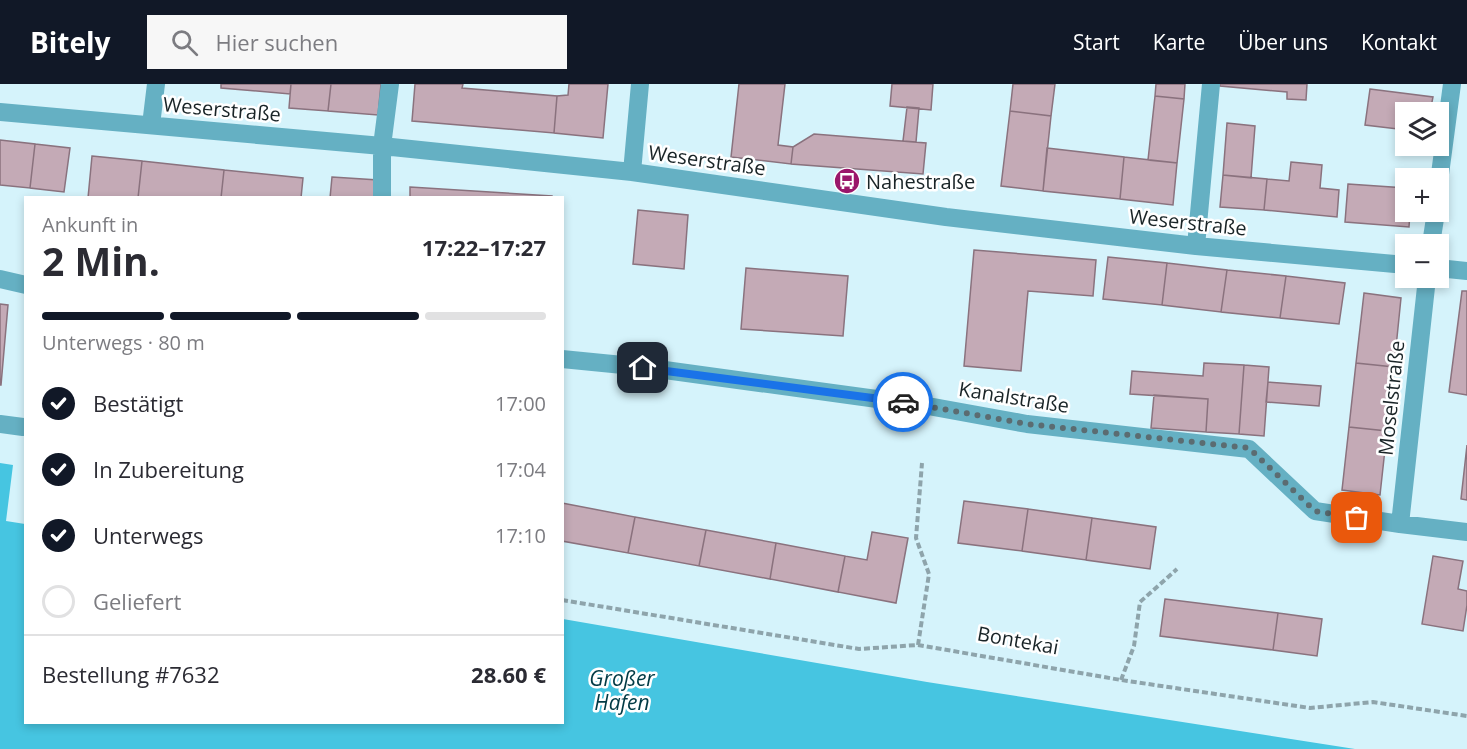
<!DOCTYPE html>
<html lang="de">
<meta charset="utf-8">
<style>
:root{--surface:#fff;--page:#f7f7f7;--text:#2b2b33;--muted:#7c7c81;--line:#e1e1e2;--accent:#111827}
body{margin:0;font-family:"Open Sans",sans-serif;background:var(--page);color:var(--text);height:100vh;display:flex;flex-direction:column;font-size:22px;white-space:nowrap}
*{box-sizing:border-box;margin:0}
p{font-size:20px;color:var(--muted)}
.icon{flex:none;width:33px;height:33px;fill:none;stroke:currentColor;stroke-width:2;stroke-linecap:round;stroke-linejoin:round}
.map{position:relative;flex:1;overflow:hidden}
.sheet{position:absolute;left:24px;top:112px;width:540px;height:528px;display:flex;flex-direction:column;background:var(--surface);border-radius:0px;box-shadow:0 3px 9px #0003}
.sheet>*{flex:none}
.buttons{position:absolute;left:1395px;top:18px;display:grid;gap:12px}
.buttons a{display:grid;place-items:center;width:54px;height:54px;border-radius:0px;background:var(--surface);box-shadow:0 3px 9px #0003;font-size:30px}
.pin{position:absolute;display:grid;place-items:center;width:51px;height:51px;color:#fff;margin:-26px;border-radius:12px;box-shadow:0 3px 9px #0006}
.courier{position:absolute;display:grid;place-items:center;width:60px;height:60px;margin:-30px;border:4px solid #1a73e8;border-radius:50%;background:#fff;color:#222;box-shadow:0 2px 8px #0007}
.head em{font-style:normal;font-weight:700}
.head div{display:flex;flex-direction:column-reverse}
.head{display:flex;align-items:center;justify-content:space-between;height:102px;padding:0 18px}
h1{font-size:39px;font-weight:700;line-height:45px}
.bar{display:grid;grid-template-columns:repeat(4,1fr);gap:9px 6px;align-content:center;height:72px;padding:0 18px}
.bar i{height:8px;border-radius:4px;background:var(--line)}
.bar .selected{background:var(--accent)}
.bar p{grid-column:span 4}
.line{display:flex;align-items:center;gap:15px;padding:0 18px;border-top:2px solid var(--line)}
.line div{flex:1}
ol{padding:0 18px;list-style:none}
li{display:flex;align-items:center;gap:18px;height:66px}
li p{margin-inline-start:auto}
li .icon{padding:6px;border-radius:50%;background:var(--accent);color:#fff;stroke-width:4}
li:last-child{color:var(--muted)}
li i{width:33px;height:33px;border:3px solid var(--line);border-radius:50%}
header{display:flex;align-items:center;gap:36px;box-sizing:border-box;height:84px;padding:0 30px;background:var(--accent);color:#fff}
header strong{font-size:28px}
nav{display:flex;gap:33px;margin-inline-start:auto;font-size:21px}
.search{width:420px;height:54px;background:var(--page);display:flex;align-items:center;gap:15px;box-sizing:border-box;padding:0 21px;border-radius:0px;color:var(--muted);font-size:22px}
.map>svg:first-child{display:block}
</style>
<header>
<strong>Bitely</strong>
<div class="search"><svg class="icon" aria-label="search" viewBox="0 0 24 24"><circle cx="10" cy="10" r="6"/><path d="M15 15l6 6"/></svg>Hier suchen</div>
<nav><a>Start</a><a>Karte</a><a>Über uns</a><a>Kontakt</a></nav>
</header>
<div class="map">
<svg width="1467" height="665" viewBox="0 0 1467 665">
<rect width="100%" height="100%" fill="#d5f3fb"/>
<path fill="#46c5e1" d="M0,379L13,381L6,437L25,440L26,639H562L563,535L927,598L1355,665H0Z"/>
<path fill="#c4aab6" stroke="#8a727e" stroke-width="1.5" d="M221,0H291L290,10L221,4Z
M291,0H331L328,27L289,24Z
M331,0H381L378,31L328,27Z
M415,0H463L462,4L557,12L554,49L412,37Z
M569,0H608L603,54L554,49L557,12L568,11Z
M739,0H785L778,61L793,63L791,80L731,73Z
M892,0H933L931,26L890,22Z
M1013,0H1055L1051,32L1010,27Z
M1156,0H1185L1184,15L1155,12Z
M1220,0H1307L1306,16L1287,15V8L1220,2Z
M1370,5L1433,13L1430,28H1406V46L1365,41Z
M1155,12L1184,15L1177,79L1148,76Z
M907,23L919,24L916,58L903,57Z
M1010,27L1051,32L1043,107L1001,102Z
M1227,39L1255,42L1251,94L1223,91Z
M814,50L926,59L923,90L791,80L793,63Z
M0,56L35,60L30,104L0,101Z
M35,60L70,64L64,108L30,104Z
M1047,64L1124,73L1120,115L1043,107Z
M92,72L142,77L138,114H88Z
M1124,73L1177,79L1173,121L1120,115Z
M142,77L224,86L221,114H138Z
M1291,78L1322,81L1320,104L1339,106L1337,133L1264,126L1267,95L1289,97Z
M224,86L303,94L301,114H221Z
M1223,91L1267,95L1264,126L1220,123Z
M332,93L378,96L377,114H330Z
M1348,100L1406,104V128H1410L1409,143L1345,138Z
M410,103L552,112V114H410Z
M638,126L688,131L684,185L633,180Z
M974,166L1096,176L1093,212L1028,207L1021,287L964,282Z
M1108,173L1167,179L1162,221L1103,215Z
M1167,179L1227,186L1221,228L1162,221Z
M746,184L848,192L843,252L741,245Z
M1227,186L1286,192L1280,234L1221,228Z
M1286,192L1345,199L1339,240L1280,234Z
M1462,207H1467V311L1449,308Z
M1364,209L1401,214L1394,283L1356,279Z
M0,220L8,221L1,301H0Z
M1204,279L1244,281L1239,350L1206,348L1208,315L1130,310L1132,287L1203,292Z
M1356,279L1394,283L1387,347L1349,343Z
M1244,281L1269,283L1264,352L1239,350Z
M1268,298L1321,302L1319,322L1266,318Z
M1154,311L1208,315L1206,348L1151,344Z
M1349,343L1387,347L1380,411L1342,406Z
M1467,361V416L1461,415Z
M964,417L1028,425L1022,467L958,459Z
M562,419L635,433L628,469L562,457Z
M1028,425L1092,434L1086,476L1022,467Z
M635,433L706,446L699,482L628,469Z
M1092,434L1156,443L1150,485L1086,476Z
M706,446L776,459L770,495L699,482Z
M872,448L908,454L896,519L838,508L845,472L867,476Z
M776,459L845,472L838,508L770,495Z
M1433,472L1463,477L1458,505L1467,507V521L1463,547L1422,540Z
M1165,515L1278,529L1273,566L1160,552Z
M1278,529L1322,535L1317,572L1273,566Z"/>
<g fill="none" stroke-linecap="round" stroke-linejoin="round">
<path stroke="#8ea4ab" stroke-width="4" stroke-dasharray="6 3" stroke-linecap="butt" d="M562,516L859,565L918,561L1121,596L1310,624L1373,618L1467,632
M918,561L929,490L916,454L922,379
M1121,596L1134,562L1140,518L1177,485"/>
<path stroke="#65b0c3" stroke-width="18" d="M0,28L382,62L632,88L946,133L1196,162L1406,181
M151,41L156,0
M632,88L640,0
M1438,105L1452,0
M382,114V62L390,0
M1431,160L1436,128
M1196,162L1211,0
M1438,184L1467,187
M0,195L26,201
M562,275L643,283L928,322L1027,340L1249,365L1315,427L1400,440L1467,448
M0,340L23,343
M1400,440L1427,194"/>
</g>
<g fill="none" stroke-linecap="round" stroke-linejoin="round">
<path stroke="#5b6c71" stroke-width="6" stroke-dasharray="0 10.8" d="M903,318L1027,340L1249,364L1315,427L1357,434"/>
<path stroke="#1a73e8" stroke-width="8" d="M643,284L903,318"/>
</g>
<defs>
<g id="bus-disc" transform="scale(1.35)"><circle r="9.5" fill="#9a166b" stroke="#fff"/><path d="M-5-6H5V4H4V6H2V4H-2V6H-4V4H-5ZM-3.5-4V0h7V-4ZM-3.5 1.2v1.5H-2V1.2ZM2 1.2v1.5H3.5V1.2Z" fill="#fff"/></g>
</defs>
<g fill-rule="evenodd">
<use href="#bus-disc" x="847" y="97"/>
</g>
<g text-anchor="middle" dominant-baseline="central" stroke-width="5" stroke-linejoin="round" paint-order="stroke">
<g font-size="20" fill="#192427" stroke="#fff">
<text transform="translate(222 25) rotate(5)">Weserstraße</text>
<text transform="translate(707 76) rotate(8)">Weserstraße</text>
<text transform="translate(1188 138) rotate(6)">Weserstraße</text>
<text transform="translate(1014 313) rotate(9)">Kanalstraße</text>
<text transform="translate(1391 314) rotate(-84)">Moselstraße</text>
<text transform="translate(1018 556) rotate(10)">Bontekai</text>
</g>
<g font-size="20" fill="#192427" stroke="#fff" text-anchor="start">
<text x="866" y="97">Nahestraße</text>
</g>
<g font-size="21" font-style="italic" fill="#003a45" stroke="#fff">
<text x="622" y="594">Großer<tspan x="622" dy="24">Hafen</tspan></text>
</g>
</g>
</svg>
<div class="buttons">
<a><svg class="icon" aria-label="layers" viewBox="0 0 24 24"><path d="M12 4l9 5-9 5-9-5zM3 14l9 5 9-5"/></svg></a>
<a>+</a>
<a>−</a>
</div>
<div class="pin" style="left:1357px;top:434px;background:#ea580c"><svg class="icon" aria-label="bag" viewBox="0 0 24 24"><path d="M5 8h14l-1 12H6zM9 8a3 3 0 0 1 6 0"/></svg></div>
<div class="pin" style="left:643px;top:284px;background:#1f2937"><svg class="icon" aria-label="home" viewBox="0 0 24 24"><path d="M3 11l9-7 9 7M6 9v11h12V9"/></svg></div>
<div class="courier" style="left:903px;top:318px"><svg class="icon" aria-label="car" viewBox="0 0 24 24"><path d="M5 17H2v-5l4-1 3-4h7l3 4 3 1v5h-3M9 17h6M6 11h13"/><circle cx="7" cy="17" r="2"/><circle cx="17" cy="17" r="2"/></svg></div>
<section class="sheet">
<div class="head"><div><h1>2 Min.</h1><p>Ankunft in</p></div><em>17:22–17:27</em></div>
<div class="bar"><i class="selected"></i><i class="selected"></i><i class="selected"></i><i></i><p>Unterwegs · 80 m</p></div>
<ol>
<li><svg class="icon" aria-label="check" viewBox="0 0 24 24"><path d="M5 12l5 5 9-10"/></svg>Bestätigt<p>17:00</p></li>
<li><svg class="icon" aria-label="check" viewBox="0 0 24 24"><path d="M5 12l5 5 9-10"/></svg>In Zubereitung<p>17:04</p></li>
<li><svg class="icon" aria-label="check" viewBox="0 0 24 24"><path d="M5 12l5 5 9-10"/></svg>Unterwegs<p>17:10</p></li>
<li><i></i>Geliefert</li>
</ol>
<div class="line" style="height:78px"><div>Bestellung #7632</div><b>28.60 €</b></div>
</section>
</div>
